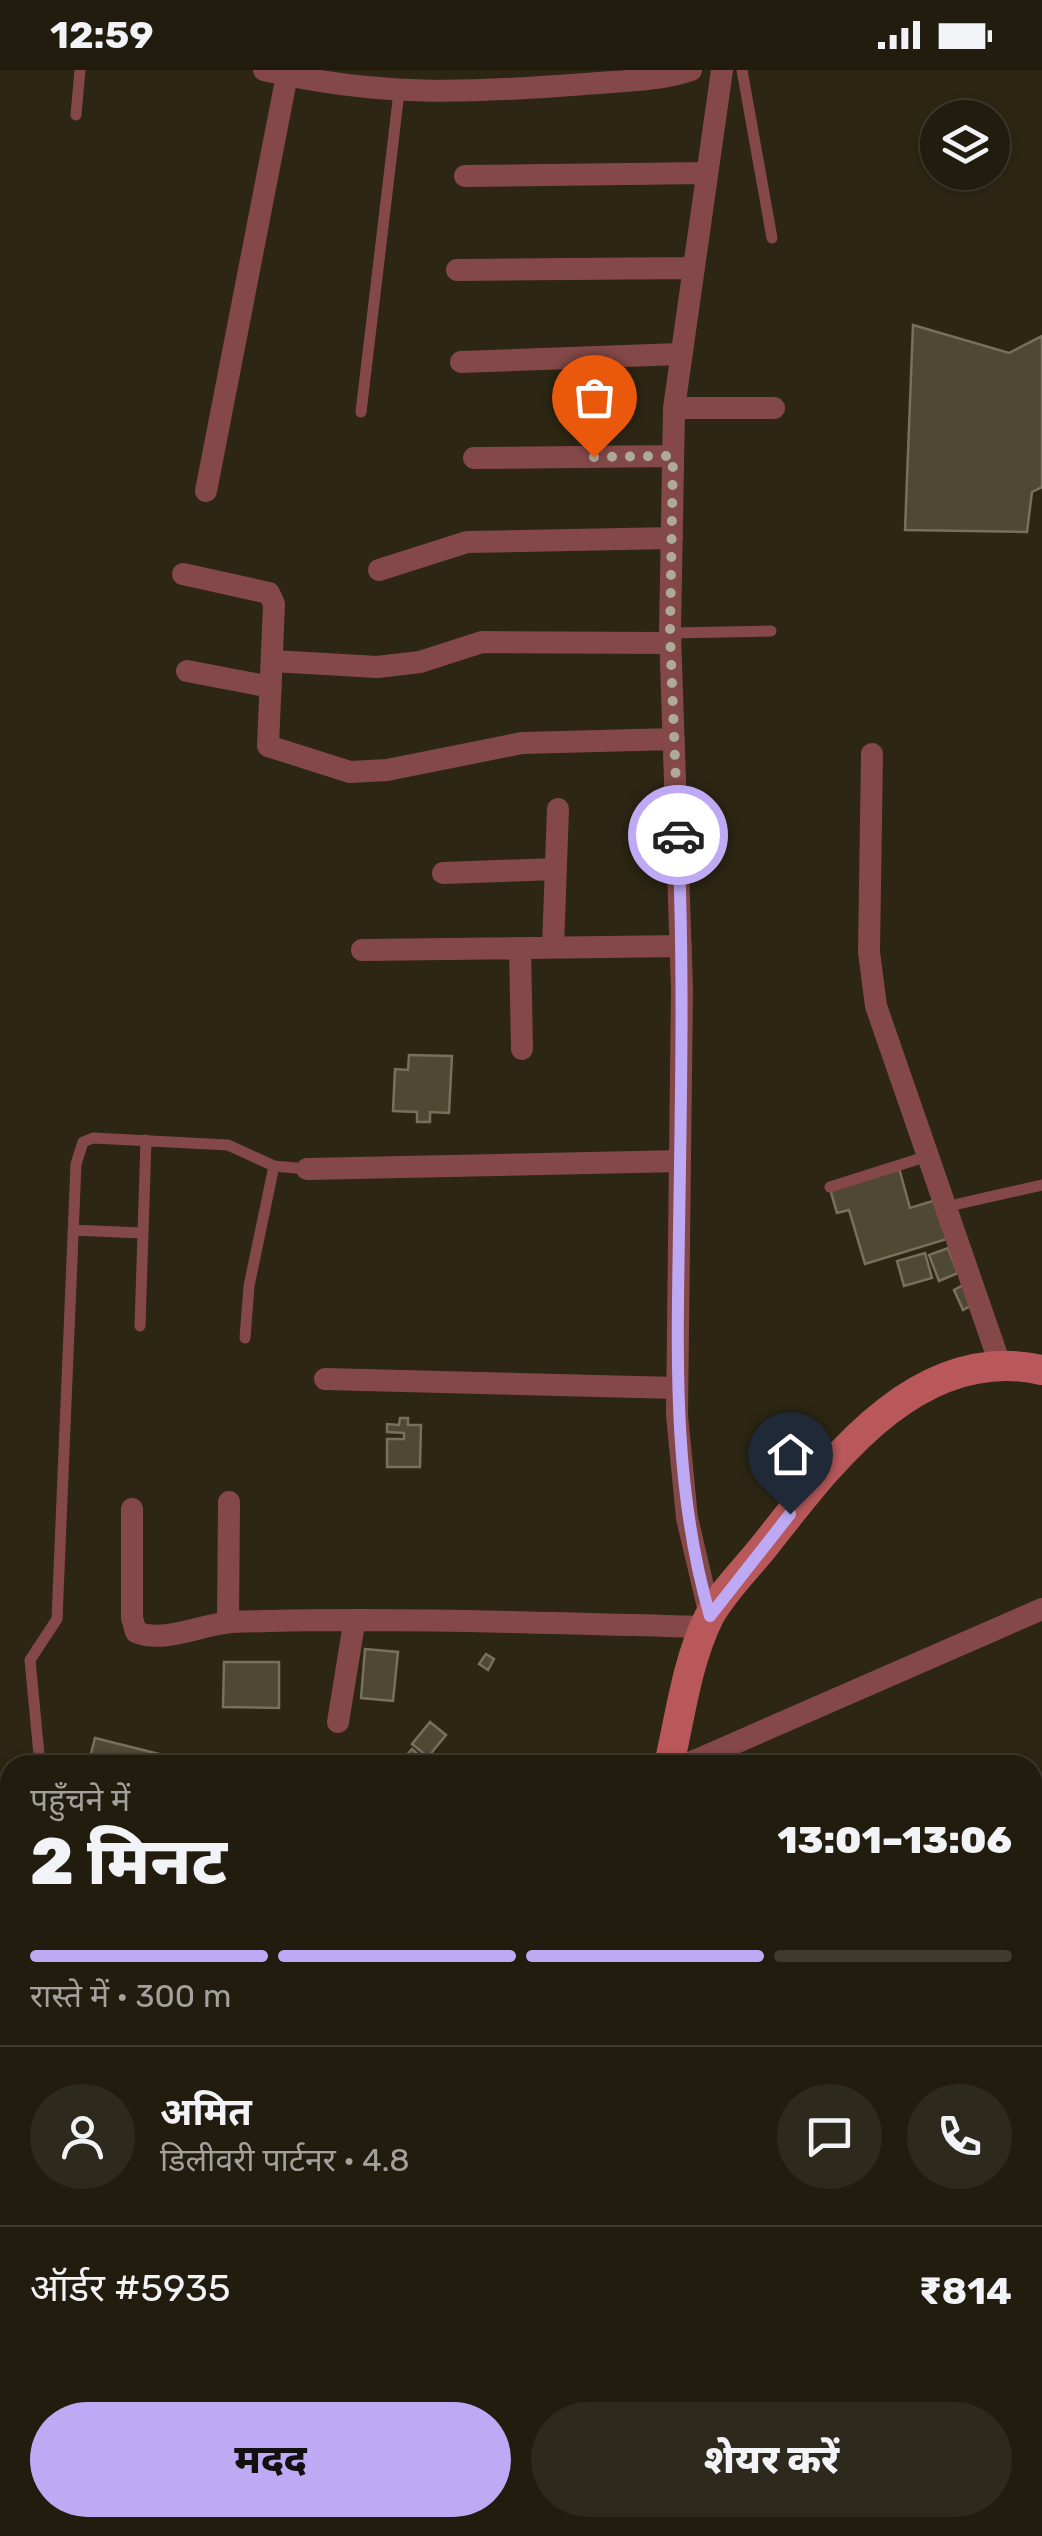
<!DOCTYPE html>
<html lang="hi">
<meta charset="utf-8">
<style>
:root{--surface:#211c0e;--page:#2d291c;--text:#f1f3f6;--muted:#a2a19e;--line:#3e3a2e;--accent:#bea9f4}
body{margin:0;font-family:Rubik,"Noto Sans Devanagari",sans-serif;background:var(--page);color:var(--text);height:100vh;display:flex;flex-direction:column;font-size:38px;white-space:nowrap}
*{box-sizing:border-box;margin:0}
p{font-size:32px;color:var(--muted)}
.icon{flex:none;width:55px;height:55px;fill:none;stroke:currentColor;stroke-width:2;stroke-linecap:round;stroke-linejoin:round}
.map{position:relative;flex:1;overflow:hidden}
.panel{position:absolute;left:0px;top:1685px;width:1042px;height:782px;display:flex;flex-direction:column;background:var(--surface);border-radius:30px 30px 0 0;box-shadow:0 2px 8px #0004,0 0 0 2px var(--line)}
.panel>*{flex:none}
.fabs{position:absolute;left:920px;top:30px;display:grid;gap:20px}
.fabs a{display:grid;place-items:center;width:90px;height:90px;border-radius:50%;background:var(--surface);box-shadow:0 2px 8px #0004,0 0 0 2px var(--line);font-size:50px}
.pin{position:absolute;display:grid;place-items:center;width:85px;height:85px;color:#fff;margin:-102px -42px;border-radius:50% 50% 50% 0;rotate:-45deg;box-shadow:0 0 10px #0007}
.pin .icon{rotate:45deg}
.courier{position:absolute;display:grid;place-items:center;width:100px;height:100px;margin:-50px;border:8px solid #bea9f4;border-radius:50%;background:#fff;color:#222;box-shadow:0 2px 12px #0007}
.headline em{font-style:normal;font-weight:800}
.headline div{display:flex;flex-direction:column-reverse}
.headline{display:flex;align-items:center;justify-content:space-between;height:170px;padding:0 30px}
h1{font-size:65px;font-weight:800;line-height:75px}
.bar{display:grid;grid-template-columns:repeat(4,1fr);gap:15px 10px;align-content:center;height:120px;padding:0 30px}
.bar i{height:12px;border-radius:8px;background:var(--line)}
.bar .on{background:var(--accent)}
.bar p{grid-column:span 4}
.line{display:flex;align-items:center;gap:25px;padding:0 30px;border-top:2px solid var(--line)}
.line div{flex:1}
.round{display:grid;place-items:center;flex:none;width:105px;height:105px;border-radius:52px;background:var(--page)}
.button{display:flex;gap:20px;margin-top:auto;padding:20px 30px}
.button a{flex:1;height:115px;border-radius:60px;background:var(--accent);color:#111;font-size:40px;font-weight:800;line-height:115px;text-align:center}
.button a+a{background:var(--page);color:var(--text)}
.status{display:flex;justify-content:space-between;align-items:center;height:70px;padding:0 50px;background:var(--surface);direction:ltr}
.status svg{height:28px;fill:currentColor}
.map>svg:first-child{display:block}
</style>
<div class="status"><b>12:59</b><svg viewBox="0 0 49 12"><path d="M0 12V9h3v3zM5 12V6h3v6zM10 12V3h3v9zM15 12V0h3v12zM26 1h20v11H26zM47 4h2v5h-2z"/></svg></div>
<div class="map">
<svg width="1042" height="2466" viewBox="0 0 1042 2466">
<rect width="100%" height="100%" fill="#2c2613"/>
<path fill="#4f4934" stroke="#77705b" stroke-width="2.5" d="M913,255L1009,283L1042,266V417L1032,422L1027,462L905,460Z
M409,985L452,986L449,1043L430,1042V1052H417V1042L393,1041L395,999L408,1000Z
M899,1098L910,1138L936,1130L947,1169L865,1194L849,1140L837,1143L830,1119Z
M948,1178L958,1203L939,1211L929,1185Z
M925,1183L932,1208L904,1216L897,1191Z
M965,1214L974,1234L963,1240L954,1220Z
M400,1348H408V1355H421L420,1397H387V1369H404V1363L387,1362V1354L399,1355Z
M365,1579L398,1582L393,1631L361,1628Z
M486,1584L494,1589L488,1600L479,1594Z
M224,1592H279V1638L223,1637Z
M430,1652L446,1665L428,1687L412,1674Z
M95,1668L187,1691L186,1695H88Z
M412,1679L429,1694L428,1695H398Z
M1040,1760L1042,1776L1032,1780V1763Z
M0,2006H10V2065L0,2064Z
M610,2458H643V2466H610Z
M643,2458H663V2466H643Z
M664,2458H687L688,2464L664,2465Z
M692,2458H714L715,2466H692Z
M719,2458H744V2466H719Z
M600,2459V2466H574V2460Z
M811,2460H832V2466H812Z"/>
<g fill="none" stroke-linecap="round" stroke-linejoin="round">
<path stroke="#844849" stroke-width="11" d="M742,0L772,168
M76,45L80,0
M361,342L399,22
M670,563L771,561
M274,1096L307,1099
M830,1117L928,1086
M945,1137L1042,1115
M73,1160L141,1163
M140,1256L146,1070
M40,1695L30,1590L57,1549L76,1094L83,1072L93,1068L228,1075L274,1096L249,1216L245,1268
M1033,2278L1042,2279"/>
<path stroke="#844849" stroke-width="22" d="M264,0C379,27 469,23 585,14C619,11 659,11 691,0
M465,106L706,103
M457,200L692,198
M461,292L679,284
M674,338H774
M474,388L673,386
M206,421L287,5
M379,500L467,472L672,468
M183,504L269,523L274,534L268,676L350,702L387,700L522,673L674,669
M273,591L377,597L420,592L482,572L670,573
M187,601L271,617
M872,684L869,882L876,936L1001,1297
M443,803L556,799
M553,877L558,739
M520,878L522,979
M362,880L681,876
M307,1099L680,1091
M325,1309L677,1318
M132,1439V1548L136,1562C165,1574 201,1554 232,1552C390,1547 548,1553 706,1557
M710,1546L687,1448L677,1345L682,919L670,563L674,338L722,0
M228,1552L229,1432
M338,1652L354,1554
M685,1695L1042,1539
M0,1774L10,1783
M0,1914L10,1918
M1032,1968L1042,1967
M0,2273L10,2248
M542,2458L543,2466
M997,2458L998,2466
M791,2466V2458
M873,2466L874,2458"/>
<path stroke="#b9585b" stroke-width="30" d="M669,1695C680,1647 687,1591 709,1547C723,1521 748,1497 766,1474C832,1390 919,1272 1042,1300
M0,1895L10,1882"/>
</g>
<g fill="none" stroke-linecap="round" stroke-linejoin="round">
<path stroke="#aea99b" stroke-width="10" stroke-dasharray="0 18" d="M594,387L673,386L670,563L678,765"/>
<path stroke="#bea9f4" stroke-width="12" d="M678,765C684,897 681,1029 679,1161C677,1292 673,1419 710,1546L790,1444"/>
</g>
</svg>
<div class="fabs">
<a><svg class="icon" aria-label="layers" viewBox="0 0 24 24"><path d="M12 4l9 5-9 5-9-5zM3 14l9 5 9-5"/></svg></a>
</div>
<div class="pin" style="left:594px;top:387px;background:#ea580c"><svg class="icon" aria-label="bag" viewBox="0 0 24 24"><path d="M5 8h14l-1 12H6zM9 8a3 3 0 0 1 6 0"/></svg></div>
<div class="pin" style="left:790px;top:1444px;background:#1f2937"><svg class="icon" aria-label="home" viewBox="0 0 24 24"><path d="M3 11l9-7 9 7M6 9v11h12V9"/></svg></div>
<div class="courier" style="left:678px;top:765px"><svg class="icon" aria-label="car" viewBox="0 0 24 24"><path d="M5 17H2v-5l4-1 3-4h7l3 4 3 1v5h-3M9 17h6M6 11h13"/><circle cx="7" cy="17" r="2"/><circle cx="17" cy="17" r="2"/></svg></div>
<section class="panel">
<div class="headline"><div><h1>2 मिनट</h1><p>पहुँचने में</p></div><em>13:01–13:06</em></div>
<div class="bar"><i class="on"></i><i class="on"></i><i class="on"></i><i></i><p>रास्ते में · 300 m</p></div>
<div class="line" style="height:180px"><a class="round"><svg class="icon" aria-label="person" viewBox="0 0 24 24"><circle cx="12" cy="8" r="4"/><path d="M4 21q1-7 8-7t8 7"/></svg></a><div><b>अमित</b><p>डिलीवरी पार्टनर · 4.8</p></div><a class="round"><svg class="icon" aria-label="chat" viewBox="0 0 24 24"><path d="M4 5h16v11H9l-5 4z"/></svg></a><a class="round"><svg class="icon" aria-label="phone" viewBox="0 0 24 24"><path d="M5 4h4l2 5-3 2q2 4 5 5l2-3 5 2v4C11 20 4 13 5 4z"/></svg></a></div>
<div class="line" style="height:130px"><div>ऑर्डर #5935</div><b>₹814</b></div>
<div class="button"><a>मदद</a><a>शेयर करें</a></div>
</section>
</div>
